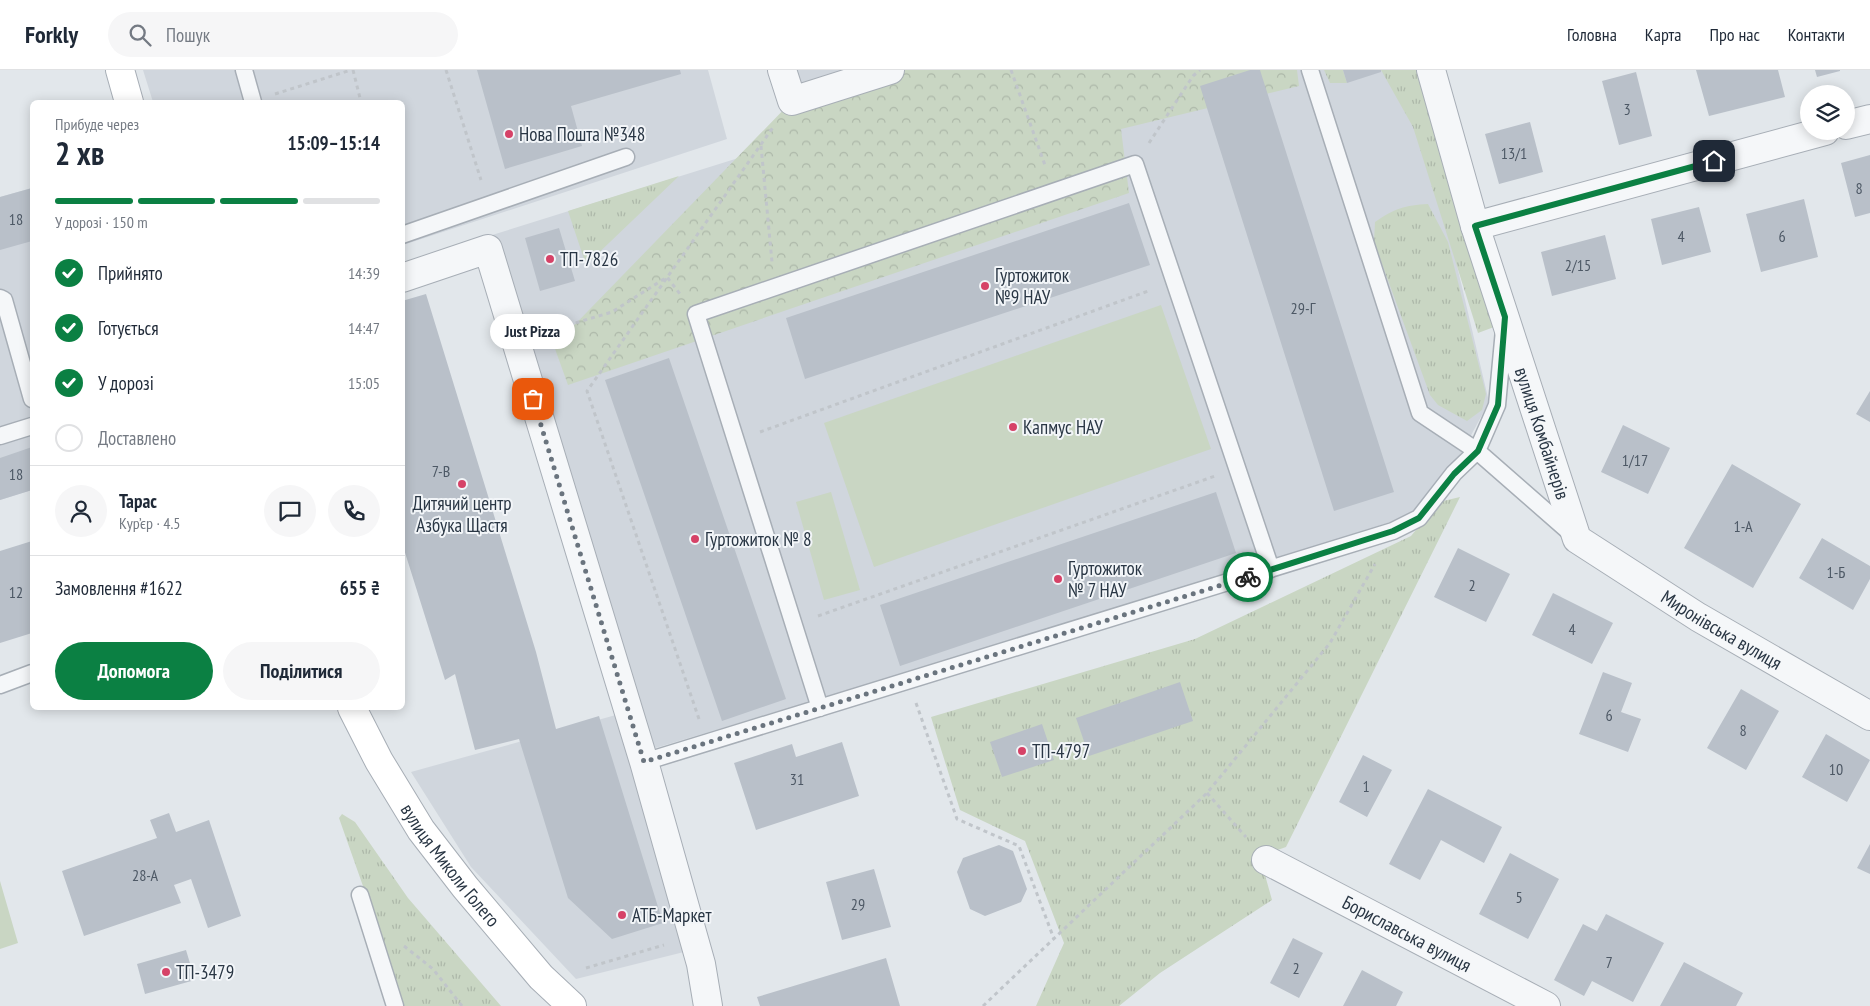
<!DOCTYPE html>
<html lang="uk">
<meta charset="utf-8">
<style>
:root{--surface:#fff;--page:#f6f6f7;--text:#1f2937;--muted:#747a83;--line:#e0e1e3;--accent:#0b8043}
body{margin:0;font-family:"PT Sans Narrow",sans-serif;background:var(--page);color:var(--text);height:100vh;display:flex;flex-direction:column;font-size:19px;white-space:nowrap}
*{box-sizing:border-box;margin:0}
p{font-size:16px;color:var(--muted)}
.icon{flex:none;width:28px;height:28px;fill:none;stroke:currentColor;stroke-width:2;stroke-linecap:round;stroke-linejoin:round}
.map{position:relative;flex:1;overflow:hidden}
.details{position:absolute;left:30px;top:30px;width:375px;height:610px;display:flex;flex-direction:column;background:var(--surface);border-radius:8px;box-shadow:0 2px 12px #0003}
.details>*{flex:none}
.tools{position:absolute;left:1800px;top:15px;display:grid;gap:10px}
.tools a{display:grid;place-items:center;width:55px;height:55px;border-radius:50%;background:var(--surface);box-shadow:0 2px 12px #0003;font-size:25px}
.pin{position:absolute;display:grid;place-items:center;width:42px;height:42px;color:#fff;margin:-21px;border-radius:10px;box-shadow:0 2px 8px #0006}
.courier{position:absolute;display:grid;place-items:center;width:50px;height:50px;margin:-25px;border:4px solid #0b8043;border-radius:50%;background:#fff;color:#222;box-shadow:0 1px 6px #0007}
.bubble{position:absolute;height:35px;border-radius:18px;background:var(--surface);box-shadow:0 2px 12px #0003;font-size:16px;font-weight:700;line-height:35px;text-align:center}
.summary em{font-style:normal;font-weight:700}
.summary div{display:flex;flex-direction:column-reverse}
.summary{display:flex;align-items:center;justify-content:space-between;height:85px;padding:0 25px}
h1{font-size:32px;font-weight:700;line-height:38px}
.bar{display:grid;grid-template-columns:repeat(4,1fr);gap:8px 5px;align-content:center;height:60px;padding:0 25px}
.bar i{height:6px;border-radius:4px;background:var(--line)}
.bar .on{background:var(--accent)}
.bar p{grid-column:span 4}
.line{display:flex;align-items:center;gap:12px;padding:0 25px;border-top:1px solid var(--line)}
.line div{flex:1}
.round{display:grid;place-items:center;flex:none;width:52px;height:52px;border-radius:26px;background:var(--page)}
ol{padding:0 25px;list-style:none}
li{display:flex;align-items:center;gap:15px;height:55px}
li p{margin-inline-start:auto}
li .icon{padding:5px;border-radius:50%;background:var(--accent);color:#fff;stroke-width:4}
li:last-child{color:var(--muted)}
li i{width:28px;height:28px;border:2px solid var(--line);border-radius:50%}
.button{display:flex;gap:10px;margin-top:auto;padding:10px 25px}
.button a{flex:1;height:58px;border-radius:30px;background:var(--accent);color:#fff;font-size:20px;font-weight:700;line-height:58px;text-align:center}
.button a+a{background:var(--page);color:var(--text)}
header{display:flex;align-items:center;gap:30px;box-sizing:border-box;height:70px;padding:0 25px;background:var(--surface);border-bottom:1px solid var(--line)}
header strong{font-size:24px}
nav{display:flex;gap:28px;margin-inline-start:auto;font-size:18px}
.search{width:350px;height:45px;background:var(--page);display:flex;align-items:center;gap:12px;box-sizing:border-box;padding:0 18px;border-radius:28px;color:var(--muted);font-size:19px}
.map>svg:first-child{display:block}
</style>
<header>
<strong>Forkly</strong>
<div class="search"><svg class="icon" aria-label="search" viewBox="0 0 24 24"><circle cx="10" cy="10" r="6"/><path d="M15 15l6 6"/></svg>Пошук</div>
<nav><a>Головна</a><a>Карта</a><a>Про нас</a><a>Контакти</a></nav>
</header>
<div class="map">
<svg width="1870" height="936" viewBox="0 0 1870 936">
<defs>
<pattern id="grass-tufts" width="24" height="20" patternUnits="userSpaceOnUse" patternTransform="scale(1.25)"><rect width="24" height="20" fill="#c9d6c3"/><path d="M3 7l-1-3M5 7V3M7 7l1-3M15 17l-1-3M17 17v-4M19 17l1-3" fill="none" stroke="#adb8a9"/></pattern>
<pattern id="forest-crowns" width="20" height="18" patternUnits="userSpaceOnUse" patternTransform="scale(1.25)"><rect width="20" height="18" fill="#c9d6c3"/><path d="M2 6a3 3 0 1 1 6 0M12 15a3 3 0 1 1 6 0" fill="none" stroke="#adb8a9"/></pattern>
</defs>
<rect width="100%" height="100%" fill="#e2e7eb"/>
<path fill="#d0d6dd" d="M143,0H708L727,69L403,175L402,32H153Z
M788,0H1411L1489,332L1462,382L1413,444L1273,493L652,679L489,166L806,67Z
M32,118V420L0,430V127Z
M623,643L688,881L576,909L471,797L411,702Z"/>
<path fill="url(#grass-tufts)" d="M1324,0H1343L1347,13H1330Z
M1381,0H1419L1494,257L1478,263L1413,57Z
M679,106L586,195L568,141Z
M1428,134L1448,172L1486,324L1482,340L1467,351L1438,335L1430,325L1374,172L1375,152C1394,139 1405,135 1428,134Z
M1460,427L1286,777L1272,782L1265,805L1272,830L1160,903L1119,936H1036L1064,873L1025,771L960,740L931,647L1195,569L1411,466L1439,432Z
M342,744L355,752L408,828L501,936H401L370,836L339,748Z"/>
<path fill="url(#forest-crowns)" d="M898,0H1297L1299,16L1121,59L1129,123L568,315L554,276L792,31Z"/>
<path fill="#c9d6c3" d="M1161,235L1211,379L874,497L824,353Z
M831,422L860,520L824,530L796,432Z
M0,811L18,873L0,879Z"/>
<path fill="#b9c0c9" d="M477,0H680L681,4L571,36L582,76L505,99Z
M1250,0H1260L1394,422L1334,441L1200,16Z
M1343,0H1381V2L1347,13Z
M1696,0H1778L1785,27L1709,46Z
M1815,0H1840V1L1817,7Z
M1636,2L1652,66L1619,75L1602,11Z
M1530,52L1543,102L1499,114L1485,64Z
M1870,85V143L1855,147L1841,93Z
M32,118V171L0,180V127Z
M1804,129L1818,187L1761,202L1746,144Z
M1129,133L1150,195L805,309L786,248Z
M1699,137L1711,182L1662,195L1651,149Z
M559,158L575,211L540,221L525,168Z
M1605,165L1616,209L1552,226L1541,182Z
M426,224L536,582L556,659L599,646L663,853L612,869L568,828L519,669L475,680L455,604L445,610L402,473V231Z
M669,288L786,629L722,651L605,310Z
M1870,321V352L1856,344Z
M1623,355L1670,378L1648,424L1601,402Z
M32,377V420L0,430V388Z
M1732,394L1801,434L1753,518L1684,478Z
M1216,422L1236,483L900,596L880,535Z
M1822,468L1870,496V509L1853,540L1799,508Z
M32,471V563L0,573V481Z
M1458,478L1510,504L1486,552L1434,527Z
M1553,523L1613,553L1592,594L1532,565Z
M1603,602L1632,613L1621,642L1641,649L1628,682L1579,664Z
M1180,612L1193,651L1089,686L1076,648Z
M1741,619L1779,641L1746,700L1707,678Z
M1042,654L1054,690L1002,707L990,672Z
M1826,664L1870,690L1847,732L1802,707Z
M842,672L859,726L756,760L734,693L792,674L796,687Z
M1363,685L1392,700L1367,747L1339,732Z
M1428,719L1502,757L1484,793L1441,770L1420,810L1389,794Z
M169,743L176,762L209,750L241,846L208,858L191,809L174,815L181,833L84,866L62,801L157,768L150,750Z
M1870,774V804L1857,798Z
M999,775L1013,781L1027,819L1021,832L985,846L970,839L957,802L963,788Z
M1510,783L1559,809L1528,869L1479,844Z
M874,799L891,857L842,870L826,812Z
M1606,844L1664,873L1633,932L1592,911L1584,926L1554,910L1583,854L1597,861Z
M1293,868L1323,883L1299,928L1270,913Z
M186,880L195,910L145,924L137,894Z
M886,888L900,936H760L757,927Z
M1684,892L1743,923L1736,936H1660Z
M1362,900L1403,922L1396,936H1343Z"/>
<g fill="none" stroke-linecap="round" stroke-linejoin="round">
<g stroke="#a7aeb6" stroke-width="19">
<path id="service" d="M244,0L253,32
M1310,0L1420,343L1477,381L1573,465
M402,165L626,87
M0,228L4,230L32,329
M0,366L32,356
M0,615L32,603
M820,638L696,244L1135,94L1271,499
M644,692L1393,461L1419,448L1454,403L1477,381L1497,335L1504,260
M360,825L395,936"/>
</g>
<g stroke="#a7aeb6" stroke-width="30">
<g id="minor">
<path d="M782,0L792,31L890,0"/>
<path id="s1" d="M1431,0L1475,156L1577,469L1698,547L1870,646"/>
<path d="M1846,55L1870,49"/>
<path d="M1475,156L1825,61"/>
<path d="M402,208L488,179L644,692L701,894L708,936"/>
<path id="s2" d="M1266,790L1546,936"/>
</g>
</g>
<g stroke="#a7aeb6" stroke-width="30">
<g id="secondary">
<path d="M120,0L129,32"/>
<path id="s3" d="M352,638L379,691L421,760L465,817L541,907L572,936"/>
</g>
</g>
<path stroke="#c0c5ca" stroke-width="3" stroke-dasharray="4 4" stroke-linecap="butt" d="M353,0L361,32
M446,0L481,110
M1011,0L1046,98
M275,24L351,0
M1149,73L1193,6L1200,0
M761,76L772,192
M545,262L612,242L667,207L680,224
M760,362L1151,220
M818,546L1215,406
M916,633L957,749L1019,776L1054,869
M699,649L587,321L774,56
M1207,723L1246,767
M404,876L433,899L462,936
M586,898L664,875
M983,936L1207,723L1330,573L1375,494"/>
<use href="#service" stroke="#f5f7f9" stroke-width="16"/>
<use href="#minor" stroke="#f5f7f9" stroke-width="28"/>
<use href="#secondary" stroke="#fff" stroke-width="28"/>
</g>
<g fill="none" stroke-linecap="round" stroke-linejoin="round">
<path stroke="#6a747e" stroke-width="5" stroke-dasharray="0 9" d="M533,329L644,692L1248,507"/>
<path stroke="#0b8043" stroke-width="6" d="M1248,507L1393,461L1419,448L1454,404L1478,381L1498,335L1505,247L1475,156L1714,91"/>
</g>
<g fill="#d64267" stroke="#f2f5f8" stroke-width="2">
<circle cx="509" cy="64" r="5"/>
<circle cx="550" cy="189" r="5"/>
<circle cx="985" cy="216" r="5"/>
<circle cx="1013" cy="357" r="5"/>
<circle cx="462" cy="414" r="5"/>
<circle cx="695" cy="469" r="5"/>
<circle cx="1058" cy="509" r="5"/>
<circle cx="1022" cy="681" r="5"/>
<circle cx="622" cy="845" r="5"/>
<circle cx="166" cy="902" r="5"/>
</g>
<g text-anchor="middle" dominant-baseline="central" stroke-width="4" stroke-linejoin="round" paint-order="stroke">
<g font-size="16" fill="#4d5865">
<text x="1627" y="39">3</text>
<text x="1514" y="83">13/1</text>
<text x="1859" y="118">8</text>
<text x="16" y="149">18</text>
<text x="1681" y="166">4</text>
<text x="1782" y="166">6</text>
<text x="1578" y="195">2/15</text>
<text x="1303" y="238">29-Г</text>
<text x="1635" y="390">1/17</text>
<text x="441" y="401">7-В</text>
<text x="16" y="404">18</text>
<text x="1743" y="456">1-А</text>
<text x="1836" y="502">1-Б</text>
<text x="1472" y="515">2</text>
<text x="16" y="522">12</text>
<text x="1572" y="559">4</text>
<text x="1609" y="645">6</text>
<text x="1743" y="660">8</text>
<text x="1836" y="699">10</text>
<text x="797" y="709">31</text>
<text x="1366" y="716">1</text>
<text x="145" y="805">28-А</text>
<text x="1519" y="827">5</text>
<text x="858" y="834">29</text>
<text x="1609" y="892">7</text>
<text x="1296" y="898">2</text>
</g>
<g font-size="19" fill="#293644" stroke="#f2f5f8" text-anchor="start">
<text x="519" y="64">Нова Пошта №348</text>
<text x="560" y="189">ТП-7826</text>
<text x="995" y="205">Гуртожиток<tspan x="995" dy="22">№9 НАУ</tspan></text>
<text x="1023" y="357">Капмус НАУ</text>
<text x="462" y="433" text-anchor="middle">Дитячий центр<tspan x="462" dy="22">Азбука Щастя</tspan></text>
<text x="705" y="469">Гуртожиток № 8</text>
<text x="1068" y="498">Гуртожиток<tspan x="1068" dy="22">№ 7 НАУ</tspan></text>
<text x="1032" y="681">ТП-4797</text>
<text x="632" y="845">АТБ-Маркет</text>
<text x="176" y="902">ТП-3479</text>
</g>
<g font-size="19" fill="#293644" stroke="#f2f5f8">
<text stroke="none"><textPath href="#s1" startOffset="380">вулиця Комбайнерів</textPath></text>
<text stroke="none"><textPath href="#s1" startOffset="662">Миронівська вулиця</textPath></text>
<text stroke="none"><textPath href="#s3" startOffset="186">вулиця Миколи Голего</textPath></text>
<text stroke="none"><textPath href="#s2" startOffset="159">Бориславська вулиця</textPath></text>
</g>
</g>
</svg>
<div class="tools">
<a><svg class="icon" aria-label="layers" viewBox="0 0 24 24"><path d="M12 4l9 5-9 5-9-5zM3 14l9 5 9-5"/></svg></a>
</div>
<div class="pin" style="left:533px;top:329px;background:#ea580c"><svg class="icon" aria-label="bag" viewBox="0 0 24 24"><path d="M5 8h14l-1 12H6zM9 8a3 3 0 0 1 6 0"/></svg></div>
<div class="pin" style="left:1714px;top:91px;background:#1f2937"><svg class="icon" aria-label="home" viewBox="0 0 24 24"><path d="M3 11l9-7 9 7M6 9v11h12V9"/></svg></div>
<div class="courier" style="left:1248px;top:507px"><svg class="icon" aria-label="bike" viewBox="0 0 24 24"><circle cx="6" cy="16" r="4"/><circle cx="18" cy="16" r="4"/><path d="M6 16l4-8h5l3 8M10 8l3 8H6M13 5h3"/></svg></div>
<div class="bubble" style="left:490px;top:244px;width:85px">Just Pizza</div>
<section class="details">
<div class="summary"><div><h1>2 хв</h1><p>Прибуде через</p></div><em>15:09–15:14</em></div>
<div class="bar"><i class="on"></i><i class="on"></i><i class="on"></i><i></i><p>У дорозі · 150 m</p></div>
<ol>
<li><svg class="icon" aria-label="check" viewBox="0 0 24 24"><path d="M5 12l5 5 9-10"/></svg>Прийнято<p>14:39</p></li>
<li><svg class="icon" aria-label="check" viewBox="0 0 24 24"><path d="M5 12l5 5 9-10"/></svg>Готується<p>14:47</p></li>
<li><svg class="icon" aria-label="check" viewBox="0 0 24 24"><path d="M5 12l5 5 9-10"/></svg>У дорозі<p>15:05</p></li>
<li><i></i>Доставлено</li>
</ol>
<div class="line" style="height:90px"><a class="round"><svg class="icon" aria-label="person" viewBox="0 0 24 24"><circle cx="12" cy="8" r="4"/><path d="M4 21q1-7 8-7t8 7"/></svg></a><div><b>Тарас</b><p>Кур’єр · 4.5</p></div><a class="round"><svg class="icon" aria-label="chat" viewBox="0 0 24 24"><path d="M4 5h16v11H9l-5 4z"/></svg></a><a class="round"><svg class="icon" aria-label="phone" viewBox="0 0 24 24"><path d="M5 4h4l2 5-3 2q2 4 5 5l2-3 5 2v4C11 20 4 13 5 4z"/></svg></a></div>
<div class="line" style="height:65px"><div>Замовлення #1622</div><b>655 ₴</b></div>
<div class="button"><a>Допомога</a><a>Поділитися</a></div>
</section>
</div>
